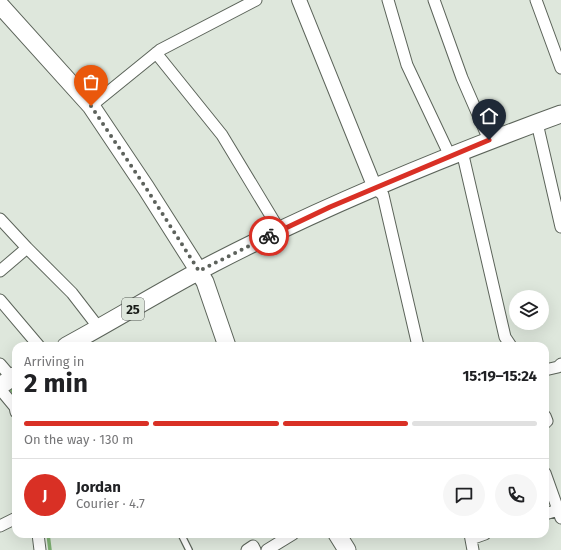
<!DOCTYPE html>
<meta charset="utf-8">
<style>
:root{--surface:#fff;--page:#f6f6f6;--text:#202124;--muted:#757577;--line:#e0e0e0;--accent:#d93025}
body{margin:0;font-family:"Fira Sans",sans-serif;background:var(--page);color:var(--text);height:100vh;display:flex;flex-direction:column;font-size:15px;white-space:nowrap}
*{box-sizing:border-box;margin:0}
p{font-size:13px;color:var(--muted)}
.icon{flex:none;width:22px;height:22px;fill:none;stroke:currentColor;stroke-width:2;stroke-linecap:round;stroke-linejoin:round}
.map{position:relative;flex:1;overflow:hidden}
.panel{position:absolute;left:12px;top:342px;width:537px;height:196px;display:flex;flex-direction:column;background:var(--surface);border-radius:12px;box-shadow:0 4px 16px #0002}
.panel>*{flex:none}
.buttons{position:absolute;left:509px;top:290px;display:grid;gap:8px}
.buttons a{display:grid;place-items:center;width:40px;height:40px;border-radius:50%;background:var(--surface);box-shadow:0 4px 16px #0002;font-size:20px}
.pin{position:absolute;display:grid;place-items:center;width:34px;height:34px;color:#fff;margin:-41px -17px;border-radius:50% 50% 50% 0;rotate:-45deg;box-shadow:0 0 4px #0007}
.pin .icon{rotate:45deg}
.courier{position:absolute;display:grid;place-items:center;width:40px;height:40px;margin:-20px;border:3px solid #d93025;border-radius:50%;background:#fff;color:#222;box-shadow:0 1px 5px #0007}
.head em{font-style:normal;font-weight:700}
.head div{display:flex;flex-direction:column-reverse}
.head{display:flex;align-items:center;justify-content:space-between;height:68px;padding:0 12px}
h1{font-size:26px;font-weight:700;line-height:30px}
.bar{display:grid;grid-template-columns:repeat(4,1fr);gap:6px 4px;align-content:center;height:48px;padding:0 12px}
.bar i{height:5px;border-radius:3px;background:var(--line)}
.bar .on{background:var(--accent)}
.bar p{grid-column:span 4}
.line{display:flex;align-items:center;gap:10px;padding:0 12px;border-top:1px solid var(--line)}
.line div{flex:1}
.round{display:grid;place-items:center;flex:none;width:42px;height:42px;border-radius:21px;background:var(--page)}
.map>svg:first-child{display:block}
</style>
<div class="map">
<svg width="561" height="550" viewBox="0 0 561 550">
<rect width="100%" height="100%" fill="#dee7dc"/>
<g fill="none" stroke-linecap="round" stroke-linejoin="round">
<path stroke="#7daf72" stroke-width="3.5" d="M8,385L16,396
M48,534L50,550"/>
<g stroke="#5c645a" stroke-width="8">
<path id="service" d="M181,534L189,550"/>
</g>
<g stroke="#5c645a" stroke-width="13">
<path id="minor" d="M388,0L407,65L450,156
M434,0L462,78L489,140
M536,0L561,68
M156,53L222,135L280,231
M91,106L160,50L256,0
M537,123L561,227
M462,151L505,337L511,346
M375,188L383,195L418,346
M0,219L27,248L72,293L99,328
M0,271L27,248
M0,300L39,346
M0,364L12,378
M545,370L558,367L561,364
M0,389L15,407L16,412
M545,416L547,421L545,423
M545,473L561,518
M545,514L558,510
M0,526L16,518
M38,534L40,550
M470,534L473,550
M471,539L485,534
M247,550L253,546L255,550
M267,550L293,534"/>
</g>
<g stroke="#5c645a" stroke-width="16">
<path id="tertiary" d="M299,0L375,188"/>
</g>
<g stroke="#5c645a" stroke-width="19">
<path id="primary" d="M0,5L91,106L146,188L193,262L205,282L227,346
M66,346C116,319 164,289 214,263C326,205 443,157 561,114
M0,386L16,375
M337,534L347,550"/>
</g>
<use href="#service" stroke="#fff" stroke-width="5.5"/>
<use href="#minor" stroke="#fff" stroke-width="11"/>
<use href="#tertiary" stroke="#fff" stroke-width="14"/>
<use href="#primary" stroke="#fff" stroke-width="17"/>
</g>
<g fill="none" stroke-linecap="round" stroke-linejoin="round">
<path stroke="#5d625c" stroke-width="4" stroke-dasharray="0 7.2" d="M91,106L146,188L199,271L269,236"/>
<path stroke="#d93025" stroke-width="5" d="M269,236L330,207L489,140"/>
</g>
<g text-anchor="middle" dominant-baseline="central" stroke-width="4" stroke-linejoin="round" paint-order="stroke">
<rect fill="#dee7dc" stroke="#535852" stroke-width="1" x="122" y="298" width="22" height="22" rx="3"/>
<g font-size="13" font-weight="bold" fill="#181b17">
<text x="133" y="309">25</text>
</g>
</g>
</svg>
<div class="buttons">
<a><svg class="icon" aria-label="layers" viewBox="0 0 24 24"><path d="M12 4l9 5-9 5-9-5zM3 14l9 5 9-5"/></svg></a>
</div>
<div class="pin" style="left:91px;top:106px;background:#ea580c"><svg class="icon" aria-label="bag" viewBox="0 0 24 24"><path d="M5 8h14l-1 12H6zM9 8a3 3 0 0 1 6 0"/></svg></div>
<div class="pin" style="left:489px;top:140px;background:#1f2937"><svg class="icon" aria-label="home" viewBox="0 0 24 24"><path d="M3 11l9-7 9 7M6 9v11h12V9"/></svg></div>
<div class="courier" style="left:269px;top:236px"><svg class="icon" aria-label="bike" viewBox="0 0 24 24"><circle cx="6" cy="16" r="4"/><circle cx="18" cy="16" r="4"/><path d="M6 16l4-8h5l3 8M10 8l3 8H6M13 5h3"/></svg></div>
<section class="panel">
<div class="head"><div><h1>2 min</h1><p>Arriving in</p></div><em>15:19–15:24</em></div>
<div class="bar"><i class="on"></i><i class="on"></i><i class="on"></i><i></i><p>On the way · 130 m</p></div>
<div class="line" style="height:72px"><b class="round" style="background:var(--accent);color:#fff">J</b><div><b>Jordan</b><p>Courier · 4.7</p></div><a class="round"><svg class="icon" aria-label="chat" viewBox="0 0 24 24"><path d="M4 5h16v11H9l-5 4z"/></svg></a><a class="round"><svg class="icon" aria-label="phone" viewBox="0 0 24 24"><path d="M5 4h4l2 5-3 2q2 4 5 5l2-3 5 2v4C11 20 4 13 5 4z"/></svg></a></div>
</section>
</div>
